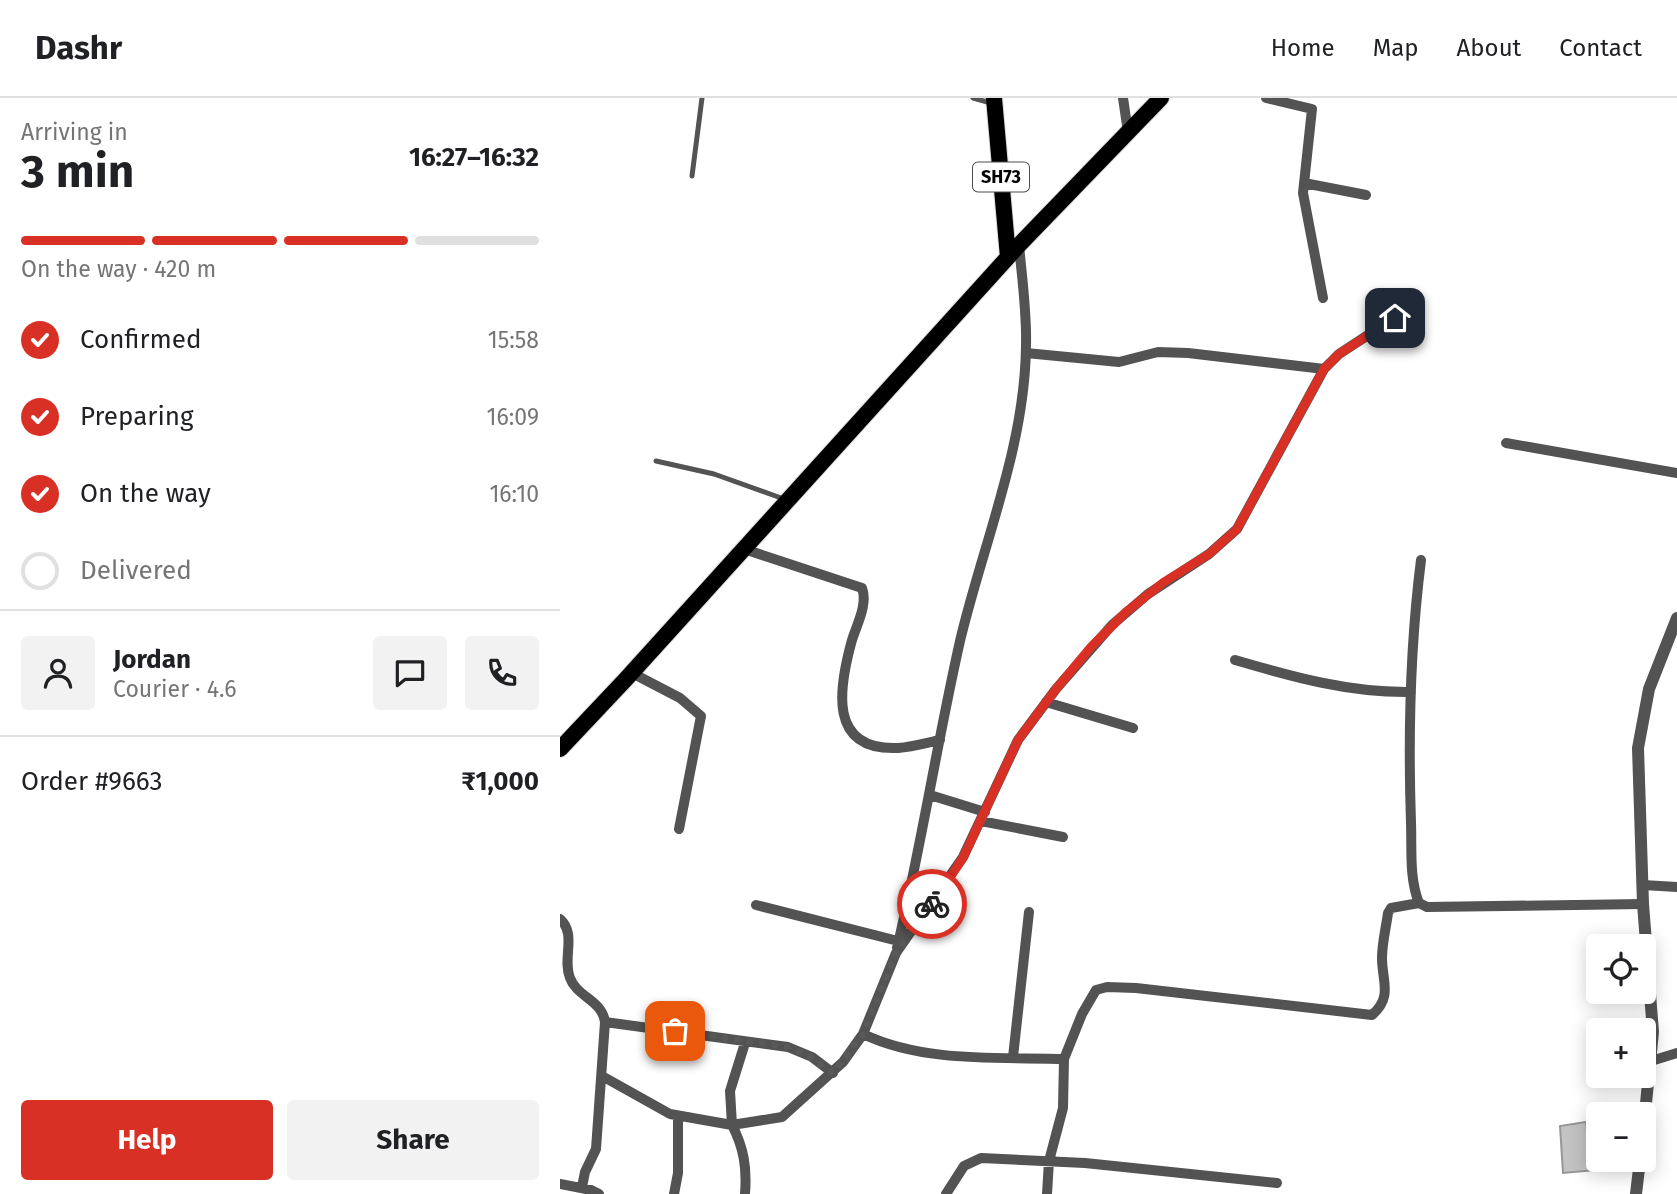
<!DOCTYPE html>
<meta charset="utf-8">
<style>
:root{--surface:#fff;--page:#f2f2f2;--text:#202124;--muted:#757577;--line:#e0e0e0;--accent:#d93025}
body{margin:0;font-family:"Fira Sans",sans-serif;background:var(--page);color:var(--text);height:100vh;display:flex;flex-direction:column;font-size:26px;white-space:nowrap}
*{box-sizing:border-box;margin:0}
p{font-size:23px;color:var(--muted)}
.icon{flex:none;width:38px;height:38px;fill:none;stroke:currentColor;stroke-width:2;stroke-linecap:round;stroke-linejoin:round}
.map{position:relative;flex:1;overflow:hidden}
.side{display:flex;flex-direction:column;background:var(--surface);width:560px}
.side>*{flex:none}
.controls{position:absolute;left:1026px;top:836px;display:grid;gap:14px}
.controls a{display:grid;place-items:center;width:70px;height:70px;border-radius:7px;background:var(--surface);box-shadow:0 4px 18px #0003;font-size:35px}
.pin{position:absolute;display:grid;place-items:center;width:60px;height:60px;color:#fff;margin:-30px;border-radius:14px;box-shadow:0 4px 10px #0006}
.courier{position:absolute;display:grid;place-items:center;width:70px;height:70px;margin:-35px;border:5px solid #d93025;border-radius:50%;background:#fff;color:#222;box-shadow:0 2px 9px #0007}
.overview em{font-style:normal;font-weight:700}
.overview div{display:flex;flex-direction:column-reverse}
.overview{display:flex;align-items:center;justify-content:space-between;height:119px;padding:0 21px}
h1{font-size:46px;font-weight:700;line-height:52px}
.bar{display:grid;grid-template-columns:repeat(4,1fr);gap:10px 7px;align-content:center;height:84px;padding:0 21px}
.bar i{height:9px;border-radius:5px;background:var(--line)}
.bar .selected{background:var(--accent)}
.bar p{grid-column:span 4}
.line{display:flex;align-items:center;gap:18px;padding:0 21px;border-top:2px solid var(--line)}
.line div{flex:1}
.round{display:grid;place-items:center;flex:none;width:74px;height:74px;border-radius:7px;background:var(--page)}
ol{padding:0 21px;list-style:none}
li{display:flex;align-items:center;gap:21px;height:77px}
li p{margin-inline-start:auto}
li .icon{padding:7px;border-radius:50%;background:var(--accent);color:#fff;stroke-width:4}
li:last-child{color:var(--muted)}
li i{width:38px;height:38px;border:4px solid var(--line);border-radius:50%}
.primary-button{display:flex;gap:14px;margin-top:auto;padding:14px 21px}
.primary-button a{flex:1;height:80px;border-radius:7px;background:var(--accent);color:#fff;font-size:28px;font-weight:700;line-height:80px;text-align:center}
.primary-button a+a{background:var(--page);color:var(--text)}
header{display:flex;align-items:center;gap:42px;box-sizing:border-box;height:98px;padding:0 35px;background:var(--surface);border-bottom:2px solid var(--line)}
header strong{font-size:33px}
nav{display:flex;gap:38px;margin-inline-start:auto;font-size:24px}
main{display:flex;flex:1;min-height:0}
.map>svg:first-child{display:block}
</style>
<header>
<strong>Dashr</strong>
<nav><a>Home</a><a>Map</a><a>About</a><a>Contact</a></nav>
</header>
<main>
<section class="side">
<div class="overview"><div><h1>3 min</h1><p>Arriving in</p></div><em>16:27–16:32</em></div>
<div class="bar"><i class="selected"></i><i class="selected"></i><i class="selected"></i><i></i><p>On the way · 420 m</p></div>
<ol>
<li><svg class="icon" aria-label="check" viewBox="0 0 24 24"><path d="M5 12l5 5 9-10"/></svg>Confirmed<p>15:58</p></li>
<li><svg class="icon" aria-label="check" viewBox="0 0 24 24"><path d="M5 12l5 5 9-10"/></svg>Preparing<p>16:09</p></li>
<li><svg class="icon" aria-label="check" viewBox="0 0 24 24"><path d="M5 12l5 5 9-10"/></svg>On the way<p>16:10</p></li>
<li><i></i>Delivered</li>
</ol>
<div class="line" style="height:126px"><a class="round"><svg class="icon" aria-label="person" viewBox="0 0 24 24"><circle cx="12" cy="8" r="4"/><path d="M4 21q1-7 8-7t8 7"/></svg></a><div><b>Jordan</b><p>Courier · 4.6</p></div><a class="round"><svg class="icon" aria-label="chat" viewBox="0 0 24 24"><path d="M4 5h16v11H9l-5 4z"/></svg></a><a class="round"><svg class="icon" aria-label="phone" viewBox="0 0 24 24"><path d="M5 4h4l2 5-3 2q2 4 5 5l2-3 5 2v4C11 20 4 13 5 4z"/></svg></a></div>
<div class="line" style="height:91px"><div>Order #9663</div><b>₹1,000</b></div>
<div class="primary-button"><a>Help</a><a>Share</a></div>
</section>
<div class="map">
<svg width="1117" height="1096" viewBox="0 0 1117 1096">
<rect width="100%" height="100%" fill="#fff"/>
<path fill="#c3c3c3" stroke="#979797" stroke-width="2" d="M1026,1024L1029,1051L1038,1050V1062H1046L1047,1071L1003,1075L1000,1028Z"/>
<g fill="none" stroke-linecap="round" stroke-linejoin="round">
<g stroke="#dbdbdb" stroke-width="18">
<path id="primary" d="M434,0L448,159
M0,651L66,581L459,147L601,0"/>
</g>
<path stroke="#535353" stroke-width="5" d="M413,0L431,5
M132,78L142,0
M96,363L154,376L224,401"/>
<path stroke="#535353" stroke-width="10" d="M563,0L568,34
M706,0L752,11L743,95L763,200
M744,85L806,97
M466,255L559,264L598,254L628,255L764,271
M946,345L1117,375
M184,451L302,490C308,506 297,526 292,542C279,589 267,653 338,650C352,649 366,645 380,642
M861,462C850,549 848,637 851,725C852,751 849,780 859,805L867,809L1083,806
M675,562C733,579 790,595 851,594
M72,575L120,600L141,618L119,731
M486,604L573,630
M370,697L425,714
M421,723L503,739
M1083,787L1117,789
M196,807L338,843
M0,821C17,836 2,860 10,880C17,899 42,902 45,924L36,1051L25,1074L22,1089
M337,850C361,749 377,645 400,543C423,446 465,349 466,248C467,214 462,181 459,147
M45,924L228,949L252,959L273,975
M303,936C364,965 438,959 504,961
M453,959L469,814
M1091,963L1117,955
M42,978L110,1016L172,1027L170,993L185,945
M0,1086L31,1092L39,1096
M114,1096L118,1075V1019
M185,1096C187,1070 184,1050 172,1027L222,1019L283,964L303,936L336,855L403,759L458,642L496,591L552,527L588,496L649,456L677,431L764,271L779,256L854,207
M386,1096L404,1068L421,1060L525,1065L717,1085
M487,1096L489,1063L503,1010L504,961L522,916L536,892L547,889L576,890L812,917C833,899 822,883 822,860C822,845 826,830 828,815L831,810L859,805"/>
<path stroke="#535353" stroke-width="12" d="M1083,1036L1093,934L1083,806L1078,650L1089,591L1117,520
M1076,1096L1080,1062"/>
<use href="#primary" stroke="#000" stroke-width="16"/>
</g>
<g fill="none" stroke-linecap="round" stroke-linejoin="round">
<path stroke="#595959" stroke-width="7" stroke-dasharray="0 12.6" d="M115,933L228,949L251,959L273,975L303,936L336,855L372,806"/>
<path stroke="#d93025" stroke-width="9" d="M372,806L403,760L458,642L496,591L531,549L566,514L604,484L649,456L677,431L764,271L779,256L835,220"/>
</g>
<g text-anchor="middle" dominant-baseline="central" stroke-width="6" stroke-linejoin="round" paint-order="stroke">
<rect fill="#fff" stroke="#4c4c4c" stroke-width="2" x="413" y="64.5" width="56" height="29" rx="5"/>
<g font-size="18" font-weight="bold" fill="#000">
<text x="441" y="79">SH73</text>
</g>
</g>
</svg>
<div class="controls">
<a><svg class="icon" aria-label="locate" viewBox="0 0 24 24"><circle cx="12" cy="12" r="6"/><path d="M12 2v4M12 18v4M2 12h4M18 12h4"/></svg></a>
<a>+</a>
<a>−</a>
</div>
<div class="pin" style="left:115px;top:933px;background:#ea580c"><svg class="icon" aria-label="bag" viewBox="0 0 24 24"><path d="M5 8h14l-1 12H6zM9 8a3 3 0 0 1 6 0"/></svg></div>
<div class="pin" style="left:835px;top:220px;background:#1f2937"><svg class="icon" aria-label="home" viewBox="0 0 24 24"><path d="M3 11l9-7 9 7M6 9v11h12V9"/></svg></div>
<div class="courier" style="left:372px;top:806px"><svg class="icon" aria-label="bike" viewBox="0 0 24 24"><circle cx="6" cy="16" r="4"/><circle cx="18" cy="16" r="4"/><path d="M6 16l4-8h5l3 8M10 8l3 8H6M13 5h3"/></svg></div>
</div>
</main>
